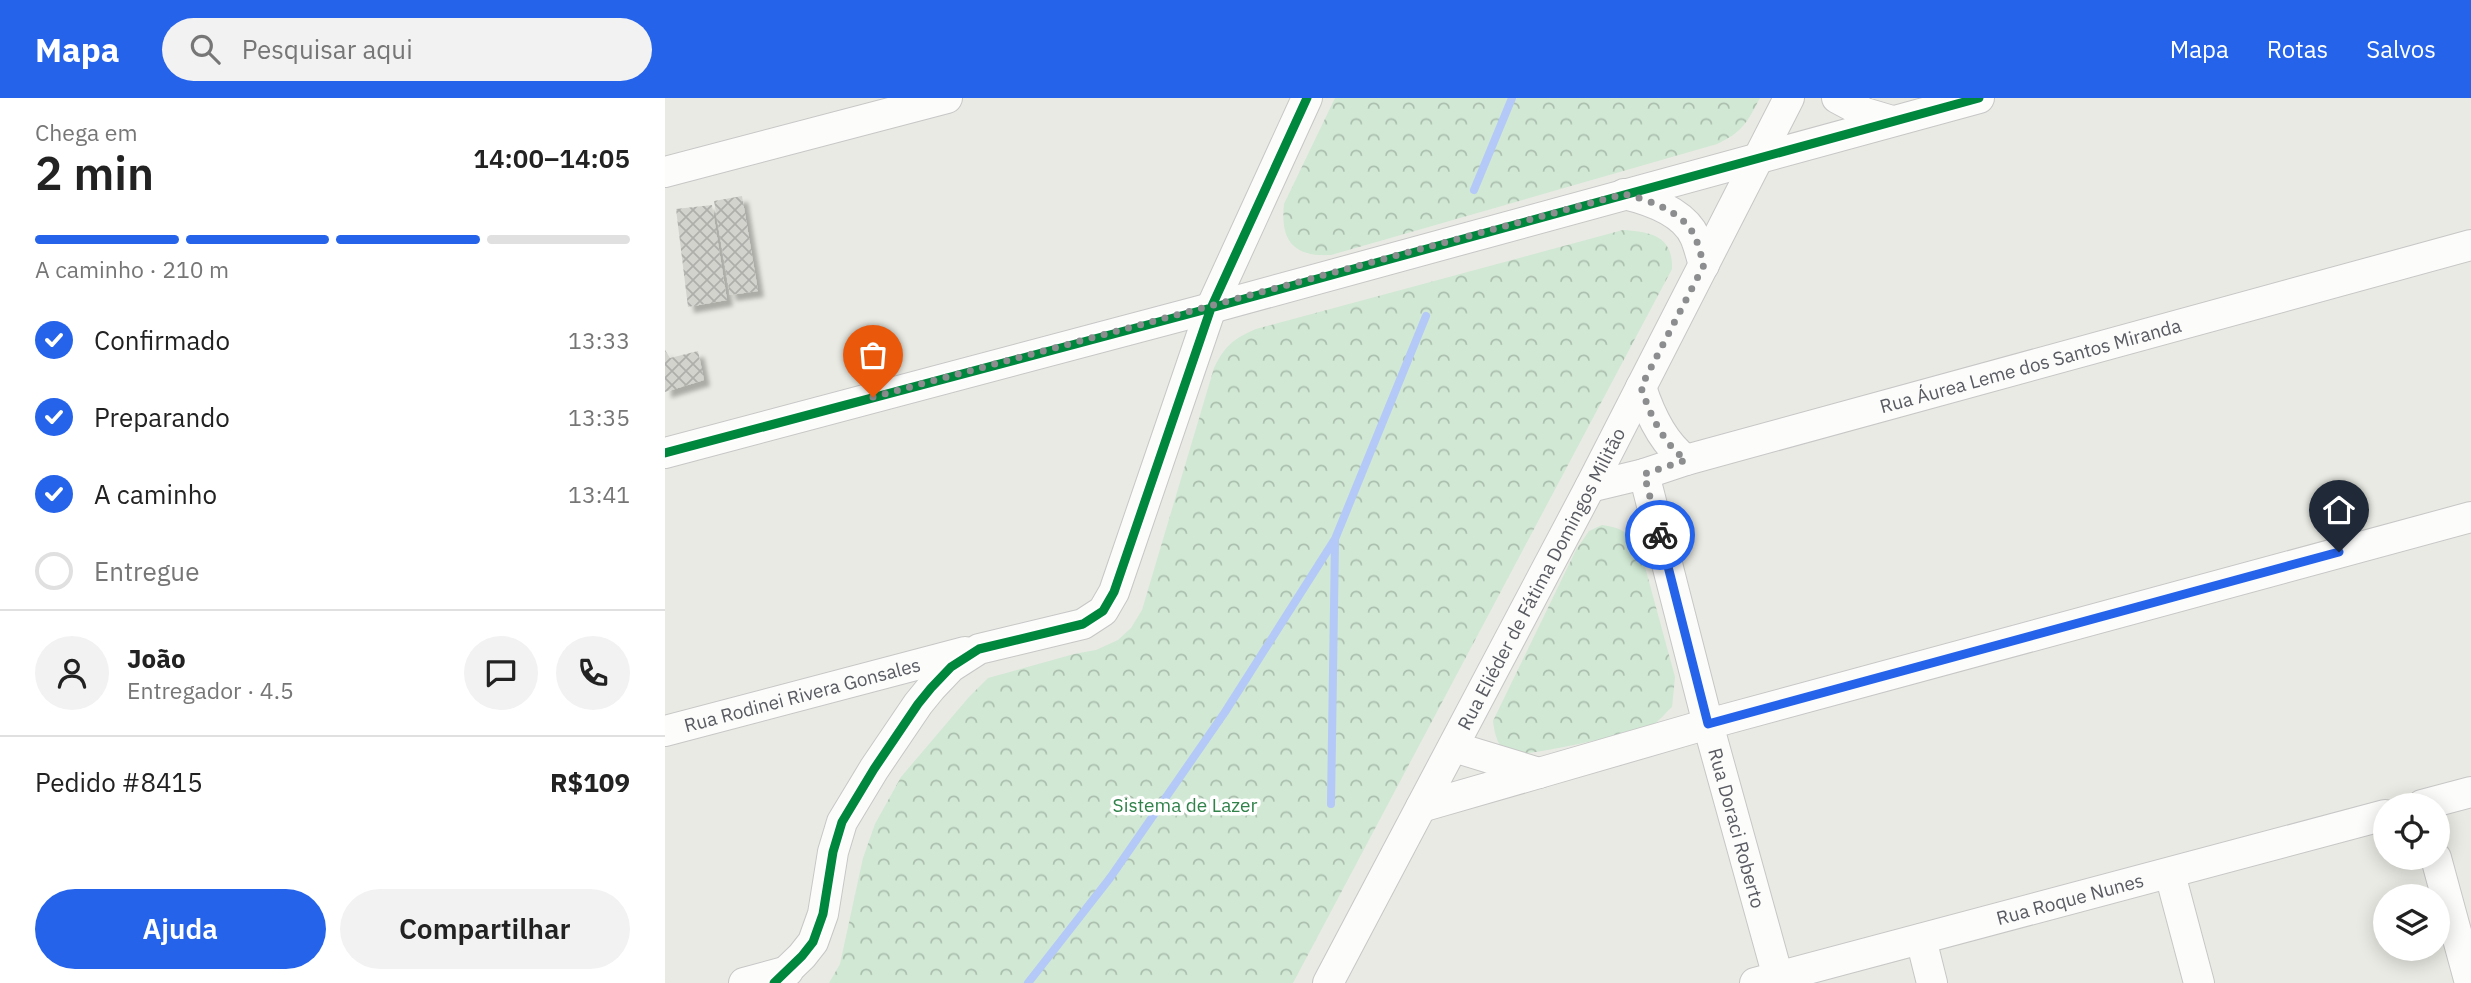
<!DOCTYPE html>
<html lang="pt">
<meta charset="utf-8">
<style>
:root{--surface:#fff;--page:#f2f2f2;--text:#222;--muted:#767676;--line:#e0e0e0;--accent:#2563eb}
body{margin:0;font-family:"IBM Plex Sans",sans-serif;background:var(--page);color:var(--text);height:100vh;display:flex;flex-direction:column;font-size:26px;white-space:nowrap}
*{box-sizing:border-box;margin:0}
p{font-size:23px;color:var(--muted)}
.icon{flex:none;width:38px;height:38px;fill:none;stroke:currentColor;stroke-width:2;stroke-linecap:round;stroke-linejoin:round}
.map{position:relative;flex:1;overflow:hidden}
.panel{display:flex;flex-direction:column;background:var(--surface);width:665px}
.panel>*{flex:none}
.tools{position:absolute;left:1708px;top:695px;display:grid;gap:14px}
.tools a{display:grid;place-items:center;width:77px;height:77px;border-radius:50%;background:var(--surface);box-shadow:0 4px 18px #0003;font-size:35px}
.pin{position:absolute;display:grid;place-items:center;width:60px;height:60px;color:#fff;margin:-72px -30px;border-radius:50% 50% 50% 0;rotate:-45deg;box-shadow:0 0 7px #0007}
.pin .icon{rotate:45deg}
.courier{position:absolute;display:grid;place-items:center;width:70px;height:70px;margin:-35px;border:5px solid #2563eb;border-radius:50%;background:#fff;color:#222;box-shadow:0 2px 9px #0007}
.overview em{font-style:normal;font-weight:600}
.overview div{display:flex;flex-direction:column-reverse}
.overview{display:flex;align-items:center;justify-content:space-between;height:119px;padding:0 35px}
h1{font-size:46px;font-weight:600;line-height:52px}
.bar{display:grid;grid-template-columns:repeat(4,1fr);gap:10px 7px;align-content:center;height:84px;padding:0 35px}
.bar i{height:9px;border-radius:5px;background:var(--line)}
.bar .on{background:var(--accent)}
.bar p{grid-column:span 4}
.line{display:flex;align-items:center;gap:18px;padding:0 35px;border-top:2px solid var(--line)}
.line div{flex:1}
.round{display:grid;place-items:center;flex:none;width:74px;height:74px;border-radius:37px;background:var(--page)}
ol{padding:0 35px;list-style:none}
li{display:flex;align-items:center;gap:21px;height:77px}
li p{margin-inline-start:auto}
li .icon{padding:7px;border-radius:50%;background:var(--accent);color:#fff;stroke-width:4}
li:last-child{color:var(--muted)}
li i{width:38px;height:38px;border:4px solid var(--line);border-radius:50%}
.action{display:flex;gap:14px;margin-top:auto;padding:14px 35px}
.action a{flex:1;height:80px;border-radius:42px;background:var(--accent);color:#fff;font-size:28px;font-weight:600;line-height:80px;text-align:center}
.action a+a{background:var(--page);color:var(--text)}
header{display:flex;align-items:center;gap:42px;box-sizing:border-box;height:98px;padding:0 35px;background:var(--accent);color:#fff}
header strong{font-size:33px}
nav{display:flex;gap:38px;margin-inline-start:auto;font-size:24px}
.search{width:490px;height:63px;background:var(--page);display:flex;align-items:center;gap:18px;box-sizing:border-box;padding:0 24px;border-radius:38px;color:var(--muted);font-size:26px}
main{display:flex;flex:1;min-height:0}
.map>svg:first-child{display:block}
</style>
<header>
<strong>Mapa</strong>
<div class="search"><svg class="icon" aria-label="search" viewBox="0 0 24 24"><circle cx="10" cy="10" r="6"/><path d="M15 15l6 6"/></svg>Pesquisar aqui</div>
<nav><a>Mapa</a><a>Rotas</a><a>Salvos</a></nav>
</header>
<main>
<section class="panel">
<div class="overview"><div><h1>2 min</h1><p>Chega em</p></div><em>14:00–14:05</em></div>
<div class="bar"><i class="on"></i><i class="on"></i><i class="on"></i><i></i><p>A caminho · 210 m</p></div>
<ol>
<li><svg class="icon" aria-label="check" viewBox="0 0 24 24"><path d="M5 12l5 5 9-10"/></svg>Confirmado<p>13:33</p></li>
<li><svg class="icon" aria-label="check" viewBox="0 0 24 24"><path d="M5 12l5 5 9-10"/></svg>Preparando<p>13:35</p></li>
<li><svg class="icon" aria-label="check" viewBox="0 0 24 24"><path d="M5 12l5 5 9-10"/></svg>A caminho<p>13:41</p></li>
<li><i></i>Entregue</li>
</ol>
<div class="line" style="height:126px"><a class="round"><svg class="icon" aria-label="person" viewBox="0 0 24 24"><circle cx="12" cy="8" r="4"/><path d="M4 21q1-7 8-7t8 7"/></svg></a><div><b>João</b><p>Entregador · 4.5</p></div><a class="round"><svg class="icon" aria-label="chat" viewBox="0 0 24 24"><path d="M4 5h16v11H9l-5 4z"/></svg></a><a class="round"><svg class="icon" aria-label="phone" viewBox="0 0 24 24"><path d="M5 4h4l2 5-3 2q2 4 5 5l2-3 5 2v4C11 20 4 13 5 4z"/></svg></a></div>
<div class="line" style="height:91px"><div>Pedido #8415</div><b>R$109</b></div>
<div class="action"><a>Ajuda</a><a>Compartilhar</a></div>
</section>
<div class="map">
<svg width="1806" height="885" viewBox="0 0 1806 885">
<defs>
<pattern id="park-crowns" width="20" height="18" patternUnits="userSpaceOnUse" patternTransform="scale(1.75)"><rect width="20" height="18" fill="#d0e8d4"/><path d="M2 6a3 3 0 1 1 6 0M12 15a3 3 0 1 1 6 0" fill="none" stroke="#acbfaf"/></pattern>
<pattern id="building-cross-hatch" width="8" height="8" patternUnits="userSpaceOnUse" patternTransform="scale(1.75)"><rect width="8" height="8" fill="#d3d3ce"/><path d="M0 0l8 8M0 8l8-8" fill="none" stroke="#aeaeab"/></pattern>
<filter id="shadow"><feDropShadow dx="6" dy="6" stdDeviation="2" flood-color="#0004"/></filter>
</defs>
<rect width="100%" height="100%" fill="#e9eae3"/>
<path fill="url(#park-crowns)" d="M670,0H1095C1082,24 1078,34 1052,46L666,157C629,159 615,143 619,106Z
M958,132C987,134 1008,138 1007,171L628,885H164L175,866L198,760L210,726L236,679L304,599L323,580L409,556L431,552L453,542L466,530L477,512L549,270C559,249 569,240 591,231Z
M937,427C954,429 963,434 974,447L1010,579L1007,609C1001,614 995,623 987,627C975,634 863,658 850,656C833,653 830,638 828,623L911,452L924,433Z"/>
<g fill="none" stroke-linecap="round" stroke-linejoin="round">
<path stroke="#b4c9f7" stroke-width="8" d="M809,92L847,0
M666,706L670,443
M363,885L445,780L560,614L670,441L761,218"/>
</g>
<path fill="url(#building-cross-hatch)" filter="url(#shadow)" d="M77,98L93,193L65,197L49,103Z
M47,107L62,202L23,209L11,111Z
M0,252L5,260L33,253L39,282L0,294Z"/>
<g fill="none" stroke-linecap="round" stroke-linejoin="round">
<g stroke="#c6c7c6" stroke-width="32">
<g id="minor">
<path d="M1172,0L1200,15L1227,23"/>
<path d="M0,74L282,0"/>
<path d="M959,96C984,102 1019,114 1030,139C1034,148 1036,158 1039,167"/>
<path d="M976,289C985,317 998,345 1021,362"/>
<path d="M0,355L546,210L1314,0"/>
<path id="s1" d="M979,376L1043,626L1113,879"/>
<path id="s2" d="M925,389L979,376L1021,362L1806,147"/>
<path id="s3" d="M0,633L300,554"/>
<path d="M874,675L1043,626L1806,419"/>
<path d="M1757,707L1806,694"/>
<path d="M756,709L874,675L789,649"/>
<path d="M1771,760L1805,885"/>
<path d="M1505,776L1534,885"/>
<path d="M1256,841L1267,885"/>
<path d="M79,885L123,873"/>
<path d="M109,885L137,858L148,844L158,816L168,754L177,724L209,671L253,606L266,590L286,569L314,551L418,526L438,513L449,494L546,210L642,0"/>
<path id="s4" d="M663,885L925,389L1124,0"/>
<path id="s5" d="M1090,885L1720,717"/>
</g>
</g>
<use href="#minor" stroke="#fcfcfb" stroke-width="30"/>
<g stroke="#fff" stroke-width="13">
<path id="cycleway" d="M0,355L546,210L1314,0
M109,885L137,858L148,844L158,816L168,754L177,724L209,671L253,606L266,590L286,569L314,551L418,526L438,513L449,494L546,210L642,0"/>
</g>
<use href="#cycleway" stroke="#00873e" stroke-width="9"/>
</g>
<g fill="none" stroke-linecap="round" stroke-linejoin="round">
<path stroke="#8b8d8f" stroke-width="7" stroke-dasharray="0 12.6" d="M208,299L959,96C984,102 1019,114 1030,139C1034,148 1036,158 1039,167L976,289C985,317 998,345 1021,362L979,376L995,437"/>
<path stroke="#2563eb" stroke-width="9" d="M995,437L1043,626L1674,454"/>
</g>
<g text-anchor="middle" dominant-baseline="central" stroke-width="7" stroke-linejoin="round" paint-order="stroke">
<g font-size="19" fill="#595b62" stroke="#fff">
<text stroke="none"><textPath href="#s2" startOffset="457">Rua Áurea Leme dos Santos Miranda</textPath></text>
<text stroke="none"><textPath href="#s4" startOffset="457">Rua Eliéder de Fátima Domingos Militão</textPath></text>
<text stroke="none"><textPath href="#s3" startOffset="142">Rua Rodinei Rivera Gonsales</textPath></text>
<text stroke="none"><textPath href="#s1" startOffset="366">Rua Doraci Roberto</textPath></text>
<text stroke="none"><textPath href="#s5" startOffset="326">Rua Roque Nunes</textPath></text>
</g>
<g font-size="19" fill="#30824a" stroke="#fff">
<text x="520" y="707">Sistema de Lazer</text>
</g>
</g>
</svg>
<div class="tools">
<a><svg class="icon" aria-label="locate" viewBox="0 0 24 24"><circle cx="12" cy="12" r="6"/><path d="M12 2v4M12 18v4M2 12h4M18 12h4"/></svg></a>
<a><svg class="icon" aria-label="layers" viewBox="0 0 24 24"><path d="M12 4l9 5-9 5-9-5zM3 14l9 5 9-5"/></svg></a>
</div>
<div class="pin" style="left:208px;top:299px;background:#ea580c"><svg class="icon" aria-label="bag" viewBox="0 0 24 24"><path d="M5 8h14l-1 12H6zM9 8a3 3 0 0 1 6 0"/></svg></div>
<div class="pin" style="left:1674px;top:454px;background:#1f2937"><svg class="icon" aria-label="home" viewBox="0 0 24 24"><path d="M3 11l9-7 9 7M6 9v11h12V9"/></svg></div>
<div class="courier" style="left:995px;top:437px"><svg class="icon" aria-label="bike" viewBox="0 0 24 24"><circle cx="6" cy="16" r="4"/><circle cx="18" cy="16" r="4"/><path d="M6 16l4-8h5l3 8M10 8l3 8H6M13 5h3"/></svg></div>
</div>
</main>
